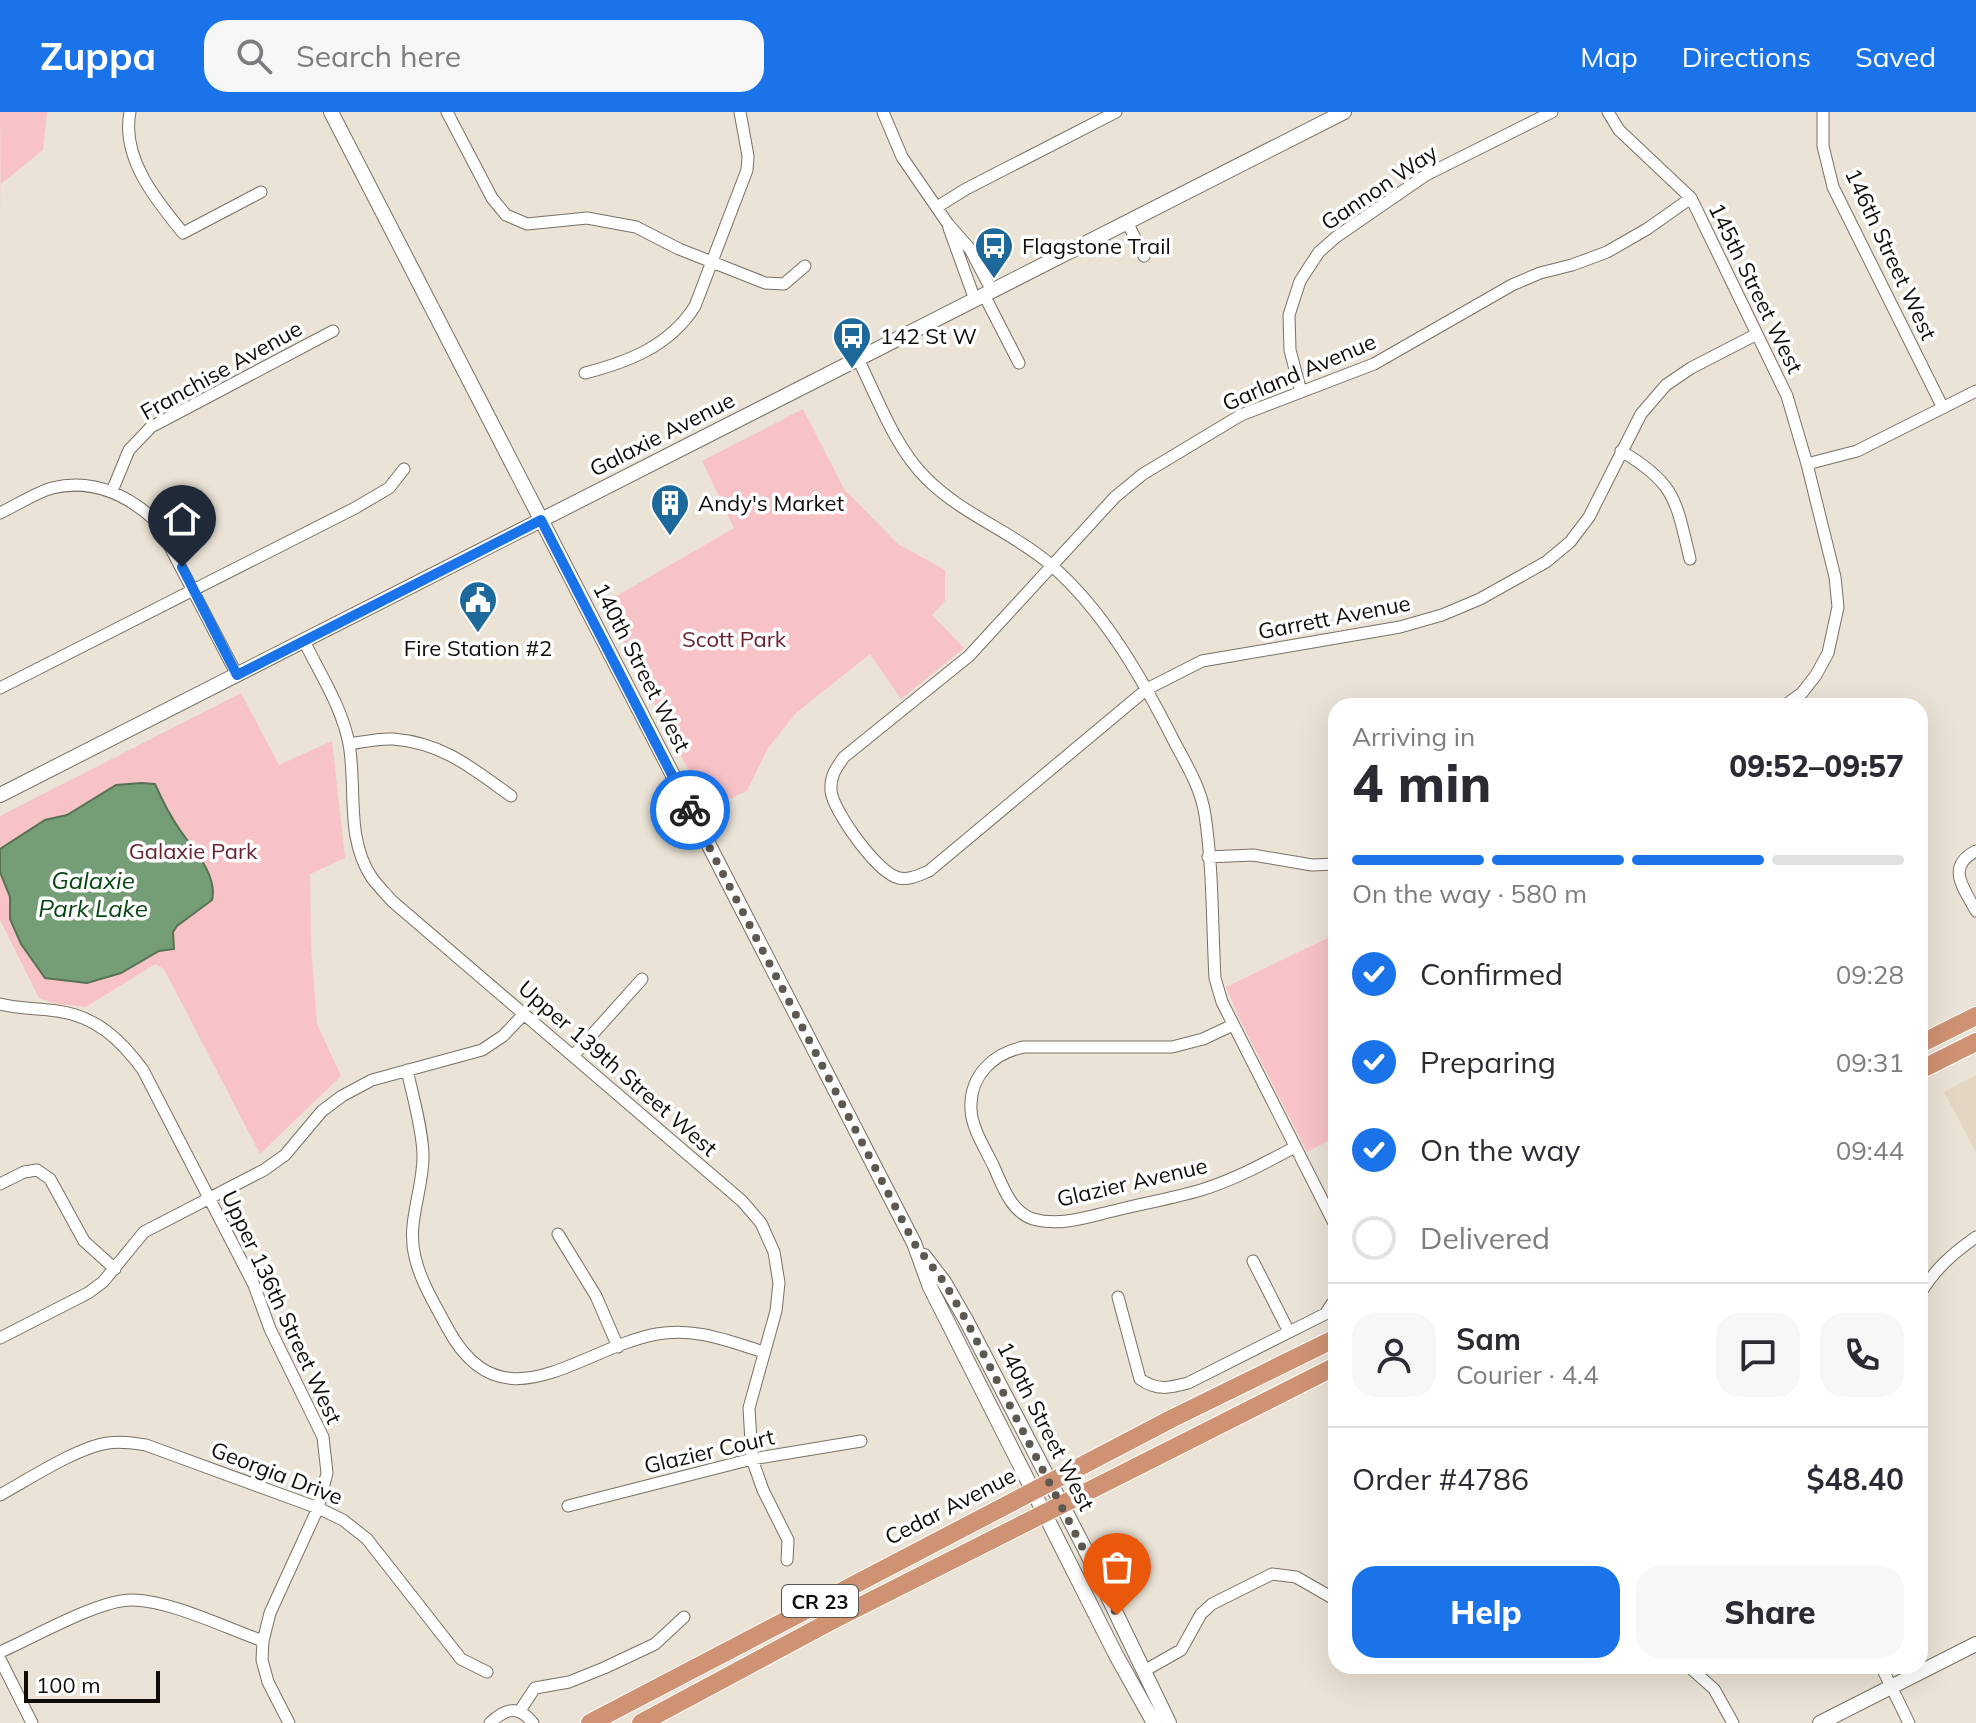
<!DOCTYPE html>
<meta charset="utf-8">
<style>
:root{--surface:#fff;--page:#f7f7f7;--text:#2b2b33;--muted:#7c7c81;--line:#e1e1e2;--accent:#1a73e8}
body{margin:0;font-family:Mulish,sans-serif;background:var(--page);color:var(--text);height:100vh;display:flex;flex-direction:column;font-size:30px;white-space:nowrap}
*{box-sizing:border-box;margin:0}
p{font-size:26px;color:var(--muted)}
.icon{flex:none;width:44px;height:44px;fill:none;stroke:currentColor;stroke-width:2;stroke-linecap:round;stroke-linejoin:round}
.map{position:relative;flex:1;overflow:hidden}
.drawer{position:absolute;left:1328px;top:586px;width:600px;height:976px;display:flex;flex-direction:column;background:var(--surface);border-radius:24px;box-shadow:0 8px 32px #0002}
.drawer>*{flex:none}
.scale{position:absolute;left:24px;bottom:20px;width:136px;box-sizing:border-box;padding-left:8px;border:4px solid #100d09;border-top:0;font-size:22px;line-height:28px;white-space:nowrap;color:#100d09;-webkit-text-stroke:6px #fff;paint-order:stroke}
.pin{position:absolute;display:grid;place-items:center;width:68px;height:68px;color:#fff;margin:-82px -34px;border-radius:50% 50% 50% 0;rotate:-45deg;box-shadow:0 0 8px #0007}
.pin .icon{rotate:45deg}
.courier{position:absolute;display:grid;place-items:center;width:80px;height:80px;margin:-40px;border:6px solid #1a73e8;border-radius:50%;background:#fff;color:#222;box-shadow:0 2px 10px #0007}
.overview em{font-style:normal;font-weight:800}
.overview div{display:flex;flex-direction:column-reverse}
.overview{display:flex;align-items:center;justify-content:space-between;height:136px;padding:0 24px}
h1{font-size:52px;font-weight:800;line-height:60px}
.bar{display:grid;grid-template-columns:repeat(4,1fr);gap:12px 8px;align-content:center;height:96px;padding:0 24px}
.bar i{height:10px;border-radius:6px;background:var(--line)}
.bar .active{background:var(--accent)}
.bar p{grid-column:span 4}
.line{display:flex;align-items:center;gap:20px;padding:0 24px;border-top:2px solid var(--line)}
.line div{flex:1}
.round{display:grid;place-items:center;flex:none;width:84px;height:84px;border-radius:24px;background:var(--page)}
ol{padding:0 24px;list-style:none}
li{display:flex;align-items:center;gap:24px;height:88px}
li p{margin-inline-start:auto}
li .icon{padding:8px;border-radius:50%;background:var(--accent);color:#fff;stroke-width:4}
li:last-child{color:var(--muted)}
li i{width:44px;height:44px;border:4px solid var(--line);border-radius:50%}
.primary-button{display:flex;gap:16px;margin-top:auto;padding:16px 24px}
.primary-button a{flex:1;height:92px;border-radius:24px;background:var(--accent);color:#fff;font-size:32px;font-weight:800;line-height:92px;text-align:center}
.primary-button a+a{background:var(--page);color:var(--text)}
header{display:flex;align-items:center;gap:48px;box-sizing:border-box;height:112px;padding:0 40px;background:var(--accent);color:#fff}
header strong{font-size:38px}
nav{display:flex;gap:44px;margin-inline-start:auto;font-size:28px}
.search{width:560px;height:72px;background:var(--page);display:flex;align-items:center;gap:20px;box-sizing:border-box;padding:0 28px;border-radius:24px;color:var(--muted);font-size:30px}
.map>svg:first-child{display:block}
</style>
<header>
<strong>Zuppa</strong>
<div class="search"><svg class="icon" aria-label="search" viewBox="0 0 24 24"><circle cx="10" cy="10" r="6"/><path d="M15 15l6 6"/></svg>Search here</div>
<nav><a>Map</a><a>Directions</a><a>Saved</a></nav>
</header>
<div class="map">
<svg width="1976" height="1611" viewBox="0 0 1976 1611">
<rect width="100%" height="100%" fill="#ebe3d5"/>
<path fill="#e3d7c3" d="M1976,963V1040L1944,980Z"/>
<path fill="#f8c3c7" d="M0,0H47L43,38L1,72V106Z
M803,297L844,377L898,432L945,458V489L932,503L964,536L901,587L870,542L796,601L768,636L747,679L708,696L603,492L734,416L702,349Z
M241,581L279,653L332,629L345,746L310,762L311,834L317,912L341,964L260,1042L164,857L155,852L86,895L52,891L39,886L0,808V704Z
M1336,822V1025L1307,1040L1239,906L1226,875Z"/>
<path fill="#759e76" stroke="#577255" stroke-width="2" d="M141,671L155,672C162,688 170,704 180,718C193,737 218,763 212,788L177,814L173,820L174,837L159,839L121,861L87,871L45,866L21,832L10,807V785L0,760V737L45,708L67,703L116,673Z"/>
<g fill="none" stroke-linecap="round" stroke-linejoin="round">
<g stroke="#787165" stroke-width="13">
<path id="minor" d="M130,0C121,46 156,88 183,121L261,80
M447,0L492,86L506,103L527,112L587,106L636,115L679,137L765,171L784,172L805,154
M883,0L902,45L948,112L970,137L992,179
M1608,0L1619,18L1691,86L1787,284L1807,352L1835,465L1838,495L1828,541L1816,563L1802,581L1784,594
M1823,0V34L1833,75L1943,296
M1691,86L1647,117L1607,140L1572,153L1540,161L1512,173L1374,252L1241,303L1143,362L1115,385L969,544L844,645C836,656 830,664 831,679C833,699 878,762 899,766C910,768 919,763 929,759L1147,577L1202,549L1400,515L1442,503L1480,487L1546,450L1570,430L1589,405L1641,302L1666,273L1691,256L1757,222
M937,95L966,77L1116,0
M1127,110L1144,144
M949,116L975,188
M984,183L1019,251
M858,247C878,287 895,336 927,367C963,403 1013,420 1051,453C1105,500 1143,568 1175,631C1187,654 1201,676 1205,703C1213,756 1212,812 1215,866L1222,890L1336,1115
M585,261C628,250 670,234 695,194L747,58L748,44L740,0
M1301,280L1290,238L1289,203L1300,169L1319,140L1336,125L1426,63L1552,0
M1621,339C1676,371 1676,389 1690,447
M1807,352L1857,339L1976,279
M112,379L129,338L151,315L333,219
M0,401C17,393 35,381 52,376C93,366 128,383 157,410L237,563
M304,529C320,562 342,595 349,632C357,676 345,726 372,766C378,774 386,782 392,789L742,1089L761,1111L774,1140L779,1171L776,1199L749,1296L752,1347L763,1378L788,1428L787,1448
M0,576L355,396L389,376L404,357
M349,632C363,630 379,626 393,627C443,631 472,656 511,684
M1976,739C1945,755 1964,776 1976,799
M1208,745L1253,743L1312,753L1336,752
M0,892C18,897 38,896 57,899C96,904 121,928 143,958L254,1173L270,1217L323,1325L327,1361L318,1396L270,1501L263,1529L262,1548L268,1570L289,1611
M1233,913L1203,927L1172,935H1024C993,941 969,964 971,998C972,1017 986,1038 994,1055C1002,1073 1011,1100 1033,1107C1061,1115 1090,1104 1117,1098C1145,1091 1174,1086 1201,1078C1234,1068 1265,1051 1295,1035
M573,944L642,867
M407,958C413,985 422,1015 423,1042C424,1077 406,1110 415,1145C421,1171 436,1194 448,1217C503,1318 580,1236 657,1222C694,1215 728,1229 764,1240
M0,1072L24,1060L37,1058L50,1067L84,1129L115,1157
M558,1122L596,1184L618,1235
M1253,1149L1288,1218
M1920,1182C1935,1157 1952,1142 1976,1125
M1118,1185L1140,1267C1157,1279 1169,1276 1188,1271L1325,1202L1336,1186
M0,1226L88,1181L103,1170L144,1120L264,1058L285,1043L322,999L342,984L372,968L482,938L503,924L524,902
M0,1383C29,1367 78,1335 108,1331C122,1329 133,1331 146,1333L318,1396L343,1408L367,1427L461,1547L487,1560
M568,1394L752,1347L861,1329
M0,1540C33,1526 99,1487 133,1488C172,1489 226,1516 263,1529
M0,1547L32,1611
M1688,1554L1714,1577L1733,1611
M1881,1554L1909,1611
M1144,1559L1181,1538L1201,1502L1212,1492L1272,1462L1296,1465L1336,1488
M519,1600L535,1576L569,1570L604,1556L655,1532L684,1505
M490,1611C506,1596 518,1593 533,1611"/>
</g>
<g stroke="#787165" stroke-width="16">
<path id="tertiary" d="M331,0L914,1131L930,1175L1116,1543L1154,1611
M0,683L1344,0
M924,1144L944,1170L966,1208L1085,1437L1169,1611
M1820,1611L1976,1532"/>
</g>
<g stroke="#fff" stroke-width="20">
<path id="trunk" d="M1920,932L1976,904
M1920,958L1976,930
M590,1611L1173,1306L1336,1226
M641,1611L831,1509L1336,1254"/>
</g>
<use href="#minor" stroke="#fff" stroke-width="11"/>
<use href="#tertiary" stroke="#fff" stroke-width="14"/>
<use href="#trunk" stroke="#cf9273" stroke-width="18"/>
</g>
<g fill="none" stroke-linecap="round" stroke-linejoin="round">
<path stroke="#5d5850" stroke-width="8" stroke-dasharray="0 14.4" d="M690,698L914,1131L944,1170L966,1208L1117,1503"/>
<path stroke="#1a73e8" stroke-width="10" d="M182,455L237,563L541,408L690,698"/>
</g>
<defs>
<g id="bus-pin" transform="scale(2)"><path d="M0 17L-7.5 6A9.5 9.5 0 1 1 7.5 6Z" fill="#1e699c" stroke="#fff"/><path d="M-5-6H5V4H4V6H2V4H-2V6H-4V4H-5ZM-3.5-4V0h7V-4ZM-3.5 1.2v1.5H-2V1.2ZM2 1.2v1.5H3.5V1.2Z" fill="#fff"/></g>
<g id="building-pin" transform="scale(2)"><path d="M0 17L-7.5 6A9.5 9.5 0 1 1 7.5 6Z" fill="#1e699c" stroke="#fff"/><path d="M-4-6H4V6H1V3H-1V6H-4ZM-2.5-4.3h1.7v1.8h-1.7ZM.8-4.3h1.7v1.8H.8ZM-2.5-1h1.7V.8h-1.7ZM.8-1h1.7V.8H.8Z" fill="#fff"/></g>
<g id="civic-pin" transform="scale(2)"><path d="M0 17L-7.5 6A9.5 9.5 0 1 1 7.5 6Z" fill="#1e699c" stroke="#fff"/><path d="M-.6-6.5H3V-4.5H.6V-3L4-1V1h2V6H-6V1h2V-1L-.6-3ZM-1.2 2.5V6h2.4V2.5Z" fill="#fff"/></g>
</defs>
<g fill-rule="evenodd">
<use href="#bus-pin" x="994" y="134"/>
<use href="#bus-pin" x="852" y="224"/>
<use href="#building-pin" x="670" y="391"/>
<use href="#civic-pin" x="478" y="488"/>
</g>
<g text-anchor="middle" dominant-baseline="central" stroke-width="7" stroke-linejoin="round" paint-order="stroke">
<rect fill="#fff" stroke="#585653" stroke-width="2" x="782" y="1473" width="76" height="32" rx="6"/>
<g font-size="20" font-weight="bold" fill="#100d09">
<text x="820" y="1489">CR 23</text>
</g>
<g font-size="22" fill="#100d09" stroke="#fff">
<text transform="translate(1379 75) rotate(-34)">Gannon Way</text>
<text transform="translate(1891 142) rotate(65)">146th Street West</text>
<text transform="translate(1756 176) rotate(64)">145th Street West</text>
<text transform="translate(221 258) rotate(-29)">Franchise Avenue</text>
<text transform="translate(1299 260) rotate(-23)">Garland Avenue</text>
<text transform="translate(662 322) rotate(-27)">Galaxie Avenue</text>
<text transform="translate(1334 505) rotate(-11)">Garrett Avenue</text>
<text transform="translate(642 555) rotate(63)">140th Street West</text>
<text transform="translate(618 956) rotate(41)">Upper 139th Street West</text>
<text transform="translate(1132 1070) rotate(-13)">Glazier Avenue</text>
<text transform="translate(282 1195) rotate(65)">Upper 136th Street West</text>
<text transform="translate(1046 1314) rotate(63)">140th Street West</text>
<text transform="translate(709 1339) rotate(-13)">Glazier Court</text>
<text transform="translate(277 1361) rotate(21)">Georgia Drive</text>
<text transform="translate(950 1394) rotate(-27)">Cedar Avenue</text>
</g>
<g font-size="22" fill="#100d09" stroke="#fff" text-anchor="start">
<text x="1022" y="134">Flagstone Trail</text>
<text x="880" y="224">142 St W</text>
<text x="698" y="391">Andy's Market</text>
<text x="478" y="536" text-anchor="middle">Fire Station #2</text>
</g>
<g font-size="22" fill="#6a212e" stroke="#fff">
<text x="734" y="527">Scott Park</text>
<text x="193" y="739">Galaxie Park</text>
</g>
<g font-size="24" font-style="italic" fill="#064611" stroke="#fff">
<text x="93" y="768">Galaxie<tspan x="93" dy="28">Park Lake</tspan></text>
</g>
</g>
</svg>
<div class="scale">100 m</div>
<div class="pin" style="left:1117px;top:1503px;background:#ea580c"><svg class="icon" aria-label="bag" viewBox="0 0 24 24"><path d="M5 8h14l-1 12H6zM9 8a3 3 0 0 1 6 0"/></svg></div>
<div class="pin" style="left:182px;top:455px;background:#1f2937"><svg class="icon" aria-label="home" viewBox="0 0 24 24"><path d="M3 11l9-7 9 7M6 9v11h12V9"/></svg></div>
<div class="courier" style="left:690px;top:698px"><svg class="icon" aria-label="bike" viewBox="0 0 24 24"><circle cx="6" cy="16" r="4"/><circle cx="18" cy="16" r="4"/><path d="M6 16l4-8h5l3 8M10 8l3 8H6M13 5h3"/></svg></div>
<section class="drawer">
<div class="overview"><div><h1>4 min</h1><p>Arriving in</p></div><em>09:52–09:57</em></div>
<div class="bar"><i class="active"></i><i class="active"></i><i class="active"></i><i></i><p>On the way · 580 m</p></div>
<ol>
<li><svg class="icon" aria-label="check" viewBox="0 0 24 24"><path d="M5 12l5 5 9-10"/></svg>Confirmed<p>09:28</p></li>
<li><svg class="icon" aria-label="check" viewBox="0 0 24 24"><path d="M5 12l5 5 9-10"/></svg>Preparing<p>09:31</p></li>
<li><svg class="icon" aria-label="check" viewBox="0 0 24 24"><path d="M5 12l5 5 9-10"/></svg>On the way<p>09:44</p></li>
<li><i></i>Delivered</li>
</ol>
<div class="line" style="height:144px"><a class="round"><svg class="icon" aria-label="person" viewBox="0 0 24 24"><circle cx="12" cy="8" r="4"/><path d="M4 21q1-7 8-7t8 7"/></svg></a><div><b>Sam</b><p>Courier · 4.4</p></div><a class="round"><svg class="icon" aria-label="chat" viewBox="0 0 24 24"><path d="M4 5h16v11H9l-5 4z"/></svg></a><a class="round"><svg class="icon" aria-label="phone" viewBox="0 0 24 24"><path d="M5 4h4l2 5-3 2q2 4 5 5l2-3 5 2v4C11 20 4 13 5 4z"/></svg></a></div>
<div class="line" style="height:104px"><div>Order #4786</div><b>$48.40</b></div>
<div class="primary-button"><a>Help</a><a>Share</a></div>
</section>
</div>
